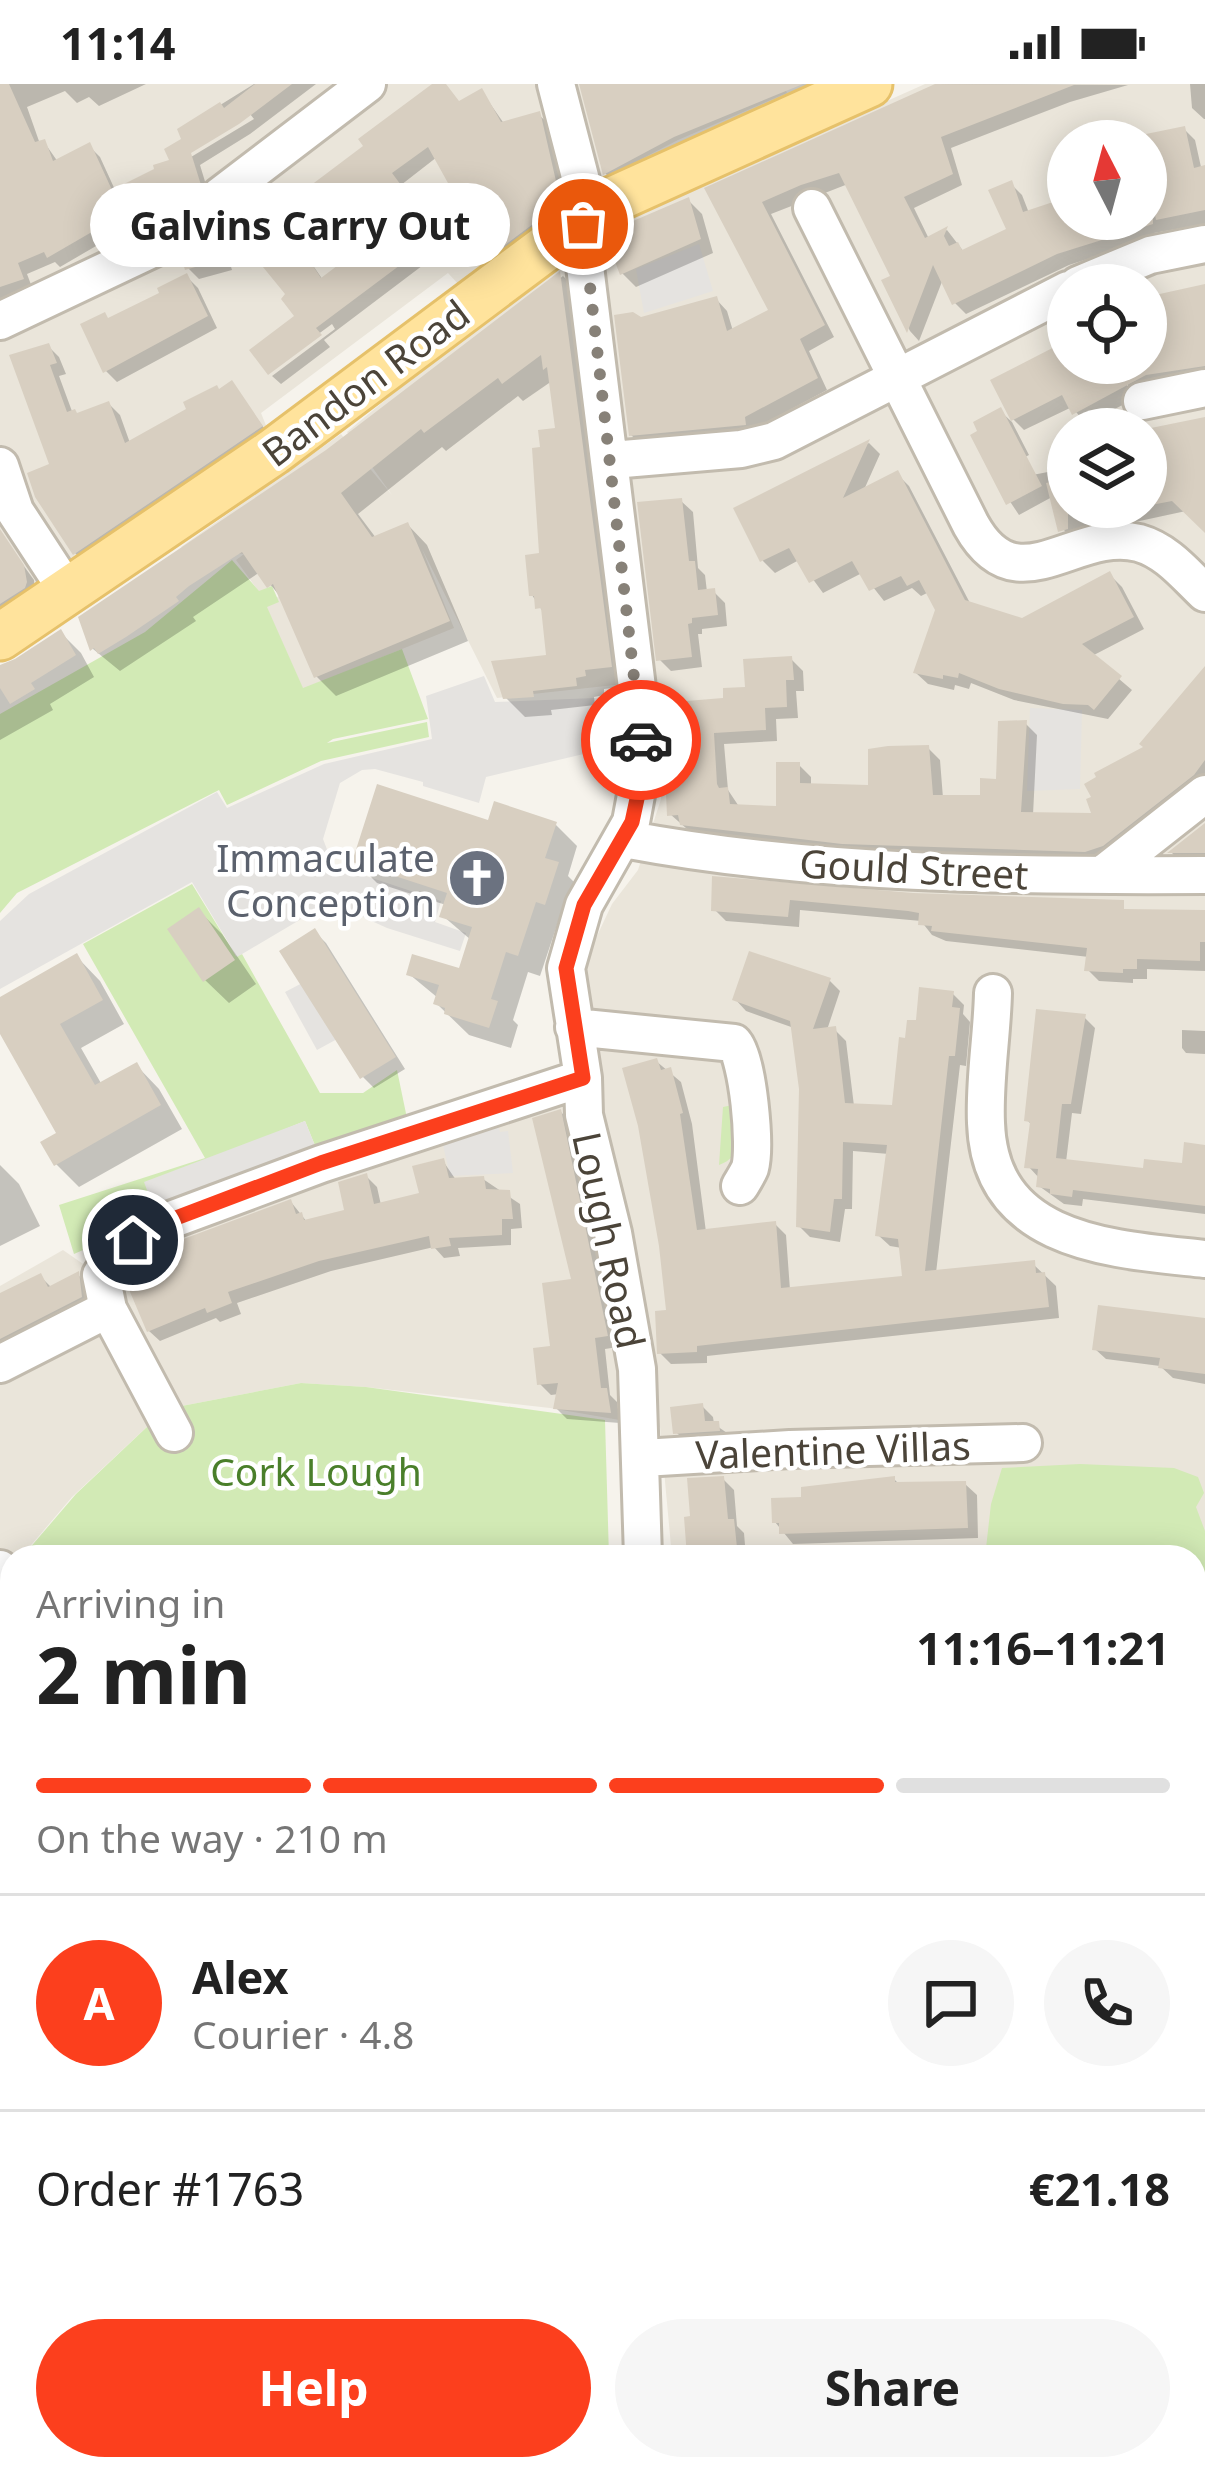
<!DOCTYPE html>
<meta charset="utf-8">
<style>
:root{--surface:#fff;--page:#f6f6f6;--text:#222;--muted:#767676;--line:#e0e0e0;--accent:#fc3f1d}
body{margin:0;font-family:"Noto Sans",sans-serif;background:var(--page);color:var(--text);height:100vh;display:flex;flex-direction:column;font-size:45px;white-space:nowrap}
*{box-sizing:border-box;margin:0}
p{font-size:39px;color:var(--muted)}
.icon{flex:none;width:66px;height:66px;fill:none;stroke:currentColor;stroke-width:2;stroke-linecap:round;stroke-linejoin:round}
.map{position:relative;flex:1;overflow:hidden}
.drawer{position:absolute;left:0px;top:1461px;width:1206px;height:936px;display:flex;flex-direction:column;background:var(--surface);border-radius:36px 36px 0 0;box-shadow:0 6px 30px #0003}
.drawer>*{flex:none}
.needle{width:78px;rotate:354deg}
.tools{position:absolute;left:1047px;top:36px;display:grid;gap:24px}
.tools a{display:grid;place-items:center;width:120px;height:120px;border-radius:50%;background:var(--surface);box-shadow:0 6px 30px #0003;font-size:60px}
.pin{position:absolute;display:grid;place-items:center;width:102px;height:102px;color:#fff;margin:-51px;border:6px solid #fff;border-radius:50%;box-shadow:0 3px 12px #0007}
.courier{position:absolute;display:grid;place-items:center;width:120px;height:120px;margin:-60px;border:9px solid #fc3f1d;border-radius:50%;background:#fff;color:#222;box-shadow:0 3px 15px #0007}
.bubble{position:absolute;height:84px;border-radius:42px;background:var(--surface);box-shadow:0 6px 30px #0003;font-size:39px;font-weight:700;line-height:84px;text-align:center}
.summary em{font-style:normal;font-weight:700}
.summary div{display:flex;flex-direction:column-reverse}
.summary{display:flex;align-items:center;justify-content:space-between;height:204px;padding:0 36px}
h1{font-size:78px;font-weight:700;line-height:90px}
.bar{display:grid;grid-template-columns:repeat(4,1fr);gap:18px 12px;align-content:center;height:144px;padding:0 36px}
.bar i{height:15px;border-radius:9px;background:var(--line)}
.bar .current{background:var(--accent)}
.bar p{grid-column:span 4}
.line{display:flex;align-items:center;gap:30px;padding:0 36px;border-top:3px solid var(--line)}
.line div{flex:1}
.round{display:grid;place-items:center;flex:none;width:126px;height:126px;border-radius:63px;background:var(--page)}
.primary-button{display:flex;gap:24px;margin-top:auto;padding:24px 36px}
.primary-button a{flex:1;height:138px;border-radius:72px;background:var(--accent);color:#fff;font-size:48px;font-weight:700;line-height:138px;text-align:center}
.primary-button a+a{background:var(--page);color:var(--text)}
.status{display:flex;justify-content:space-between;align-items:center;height:84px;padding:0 60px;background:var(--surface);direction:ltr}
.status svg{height:33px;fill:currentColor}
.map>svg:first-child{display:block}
</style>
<div class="status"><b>11:14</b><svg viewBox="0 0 49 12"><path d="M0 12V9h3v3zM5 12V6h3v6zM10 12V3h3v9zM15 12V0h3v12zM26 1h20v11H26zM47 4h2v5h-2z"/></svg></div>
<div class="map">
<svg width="1205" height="2397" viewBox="0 0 1205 2397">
<rect width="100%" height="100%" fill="#f6f3ec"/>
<path fill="#eae5da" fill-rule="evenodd" d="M0,0H783L787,9L678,56L599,97L460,202L448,189L261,329L271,354L83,479L0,524Z
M925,0H1205V2397H625L627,2385H1194V1473H672L660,1343L550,1324L366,1303L301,1299L166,1325L72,1413L21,1473H12L0,1492V1202L63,1166L89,1184L565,1007L588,871L612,820L638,786L661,715L651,597L497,614L422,465L454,544L303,605L266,522L279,512L272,502L259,508L236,476L244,470L181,463L341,350L392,411L347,348L575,157ZM1068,57H1146V135H1068ZM1068,201H1146V279H1068ZM1068,345H1146V423H1068Z"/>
<path fill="#e6e2dd" d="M1194,2151L1205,2152V2300H1194Z"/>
<path fill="#d2eab5" d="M232,476L259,507L272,502L279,518L267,523L303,604L402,565L428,635L333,655L327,659L427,638L429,653L321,677L227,721L219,706L17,809L0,829V630L145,548Z
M192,800L236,872L242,870L320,1009H363L397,986L409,1044L318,1069L305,1037L226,1069L158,1133L74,1170L59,1121L205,1074L83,860Z
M737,1020C738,1044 746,1072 719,1081L723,1023Z
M301,1299L366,1303L605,1336L609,1473H22L76,1410L166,1325Z
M1080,1380L1174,1384L1198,1393L1204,1409L1196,1423L1205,1447V1550L1194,1553V1473H985L991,1420L1002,1384Z
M12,1484V2385H565L564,2397H0V1499Z"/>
<path fill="#e5e3e0" d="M699,160L713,207L644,229L636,185Z
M484,592L495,618L619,613L622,661L486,693L479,719L423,702V698L375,685L362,686L340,699L323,755L333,781L441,817L435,838L466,849L460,867L387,844L330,818L237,873L192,798L0,905V837L29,810L217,708L227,724L324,680L432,655L426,612Z
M1030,624L1082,626L1080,705L1027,707Z
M308,896L339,954L317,966L285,908Z
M305,1037L318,1069L156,1130L144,1098Z
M498,1042L500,1048L508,1047L513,1089L450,1092L443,1061Z"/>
<path fill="#a9d4f2" d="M12,1607V2347L0,2340V1619Z
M194,2385H537L536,2397H283Z"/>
<path fill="#0003" fill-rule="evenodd" d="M0,0H146L99,22L89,13L77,19L65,7L27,23L40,60L44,58L58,78L89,62L100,73L116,108L173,78L185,57L180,46L254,0H316L250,50L200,81L210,114L208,130L220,146L232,186L199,195L188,184L172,132L141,147L136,142L108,155L60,183L55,178L27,190L33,206L0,217ZM250,30L254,35L191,73V66Z
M582,0H834L616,100L605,89Z
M942,0L1128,1L1070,18L951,64L962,101L914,124L929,155L947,146L964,168L1010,146L1011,100L1022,111L1029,129L1068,116V135H1146V57H1128L1184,45L1195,56L1201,83L1205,82V140L1154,149L1155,153L1069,181L966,230L955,219L943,195L919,257L910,247L885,198L894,194L848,100L771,130L834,253L809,267L827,306L754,345L643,362L631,351L641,236L716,215L727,227L733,247L772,227L708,106Z
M1205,0V35H1204L1192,24L1190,0Z
M482,8L505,41L539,31L550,41L570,130L502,181L492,171L437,73L401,101L447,163L324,256L330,263L281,300L272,292L335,245L332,240L268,287L299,233L289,210L249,161ZM347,138L366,164L323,196L305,170Z
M688,116L702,130L713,169L636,203L622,189Z
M186,192L198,204L217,244L117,298L106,287L110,237L164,211Z
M563,192L582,211L630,602L604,605V611L594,613L595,621L551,626L552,631L525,633L505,613L549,573L545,531L532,511L542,472L544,366L558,347L552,297L523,317L518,312L446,367L442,363L358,430L376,454L408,441L427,461L468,557L336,612L316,592L284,517L260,488L193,533L196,537L120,587L93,565L82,534L327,369Z
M1205,203V295L1139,312L1128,302V279H1146V216Z
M1068,260V279H1116L1134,315L1086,340L1072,323L1024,346L1013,335Z
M48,262L59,273L66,290L59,292L73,330L78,332L109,320L120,331L130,359L232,299L271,354L86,480L75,469L53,382Z
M1000,327L1012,338L1029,371L997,387Z
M1205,336V445L1186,427L1070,452L1059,441L1052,413L1019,431L997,398L1068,384V423H1146V349Z
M869,359L880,370L863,408L897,390L909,402L971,521L1022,537L1110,491L1122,503L1144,545L1092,572L1132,606L1108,635L1014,616L971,599L969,605L955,601L954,606L928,600L916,589L938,526L929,508L921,512L912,504L884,517L862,489L823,509L799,476L775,489L763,477L737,425Z
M681,417L693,428L698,484L705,491L707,508H714L725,519L727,542L702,545V550H698L702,583L671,587L659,575Z
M0,449L34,496L35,516L0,542Z
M60,548L81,569L94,593L50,620L53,626L0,656V585Z
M791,575L803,587L804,607H796L798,634L776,635L777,657L724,660L728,706L740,724L779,725L799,681L811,693V702L871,704L928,664L940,676L943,714H983L999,698L1025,639L1037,651L1033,731L1095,732L1205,587V703L1098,779L856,771L695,752L670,730L726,616L748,606Z
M490,740H555L577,762L568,792L579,803L567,841L558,838L540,892L528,888L513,936L518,941L511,964L469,951L436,919L438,914L409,890L461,887L471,856L443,832L446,821L377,799L355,777Z
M1205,743V779H1182L1172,769Z
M715,795L1124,828H1205V887L1147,885V895H1133V899L1099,897L1088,886L1089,873L946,857L932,851L921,837L800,826L799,843L726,837L714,825Z
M199,827L222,850L256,900L229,919L205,896Z
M315,848L326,859L405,985L374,1004L363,993Z
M77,873L100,897L124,940L81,964L102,1001L136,981L159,1005L182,1045L79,1103L56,1080L60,1050L0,944V917Z
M829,896L840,907L827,946L834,945L846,957L854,1022L895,1024L908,957L918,940L952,909L964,921L963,930L970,938L966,982L960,981L936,1189L1033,1180L1056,1202L1059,1234L707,1272V1279L671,1280L660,1269L669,1229L656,977L681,998L692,1040L706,1148L775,1140L786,1151L790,1206L905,1194L902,1164L890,1162L878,1151L889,1070L853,1067L852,1125H845L840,1158L810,1153L799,1142L802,1005L794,944L746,927L735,915Z
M1084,933L1095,944L1081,1030L1072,1029L1066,1078L1145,1088L1184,1082L1205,1064V1130L1083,1115L1082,1122L1064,1120L1039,1102L1040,1095L1028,1082L1033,1042L1027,1036Z
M1182,946L1205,947V970L1186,969L1182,964Z
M561,1028L571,1039L618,1263L605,1265L610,1311L617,1318L620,1339L567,1335L556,1324L559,1310L551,1311L540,1300L574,1198Z
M443,1077L456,1096L483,1095L520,1120L522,1144L511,1145V1161L458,1164L460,1172L444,1174L434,1163L331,1187L237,1219L241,1230L220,1238L216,1234L160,1257L149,1247L291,1118L307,1138L347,1128L366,1092L377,1103L381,1121L422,1111Z
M0,1081L19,1100L40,1142L0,1162Z
M78,1191L89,1201L92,1224L0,1271V1213L40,1192L52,1204Z
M1205,1236V1300L1173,1294L1160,1282L1106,1275L1095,1265Z
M702,1322L713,1333L714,1340L730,1351L688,1360L676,1348Z
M723,1395L734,1406L737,1442L744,1449L746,1473H690Z
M894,1395L900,1401L965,1400L977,1411L978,1454L793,1460L775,1438L804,1416Z
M1194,1581L1205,1583V1621L1194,1619Z
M1194,1693L1205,1694V1741L1194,1740Z
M1194,1782L1205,1784V1827L1194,1824Z
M1194,1952L1205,1954V1981L1194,1978Z
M688,2385H748L746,2397L697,2394Z
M838,2385H1074L1071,2397H871Z
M1184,2385L1205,2386V2397H1182Z"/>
<path fill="#d8cfc1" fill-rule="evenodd" d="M0,0H9L35,58L45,55L53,77L90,58L112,106L154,85L153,81L169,76L164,65L181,55L177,45L220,18L224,24L255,0H292L239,40L191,69L201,101L198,116L210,132L223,175L185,186L165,119L128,138L125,132L97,145L47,174L44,168L18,179L24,195L0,203Z
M432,0H446L459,17L482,4L501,38L540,27L561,119L489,173L428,63L392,89L439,152L316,244L322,251L268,291L249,266L294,232L281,215L285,210L245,161L281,131L278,126L363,62L358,55ZM336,129L362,163L321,194L297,158Z
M579,0H803L674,53L603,91Z
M935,0L1074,1L941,53L953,90L904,113L925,154L948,142L944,152L949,162L958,158L962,166L1006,145L988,106L1012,96L1023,128L1068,113V135H1153V140L1057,170L952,221L933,181L907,249L881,196L890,192L839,89L801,101L762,118L825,241L800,255L818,294L745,333L746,341L629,352L614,231L633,228L641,233L717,212L727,247L768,226L704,104Z
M1185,42L1194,84L1205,81V126L1156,136L1146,85V50Z
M689,113L701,155L620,191L606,153L619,143Z
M560,187L612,583L585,586L586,592L576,594L577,602L533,607L534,613L503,615L491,577L546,571L541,524L535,525L534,512H529L525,471L539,469L532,364L540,363L538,346L555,344L547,283L543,286L541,271L502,300L498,294L424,349L421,345L341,409L372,453L408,438L450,537L314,594L273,500L267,504L242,468L189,502L176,513L179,517L126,553L98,570L94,564L90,567L78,533L326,366Z
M187,189L208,232L103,289L80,240L105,228L108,234L159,209L157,204Z
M1205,200V282L1146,291L1072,331L1062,311L1011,337L990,296L1068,256V279H1146V213Z
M49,259L57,279L50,281L67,328L75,325L77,329L109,317L125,359L186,325L183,318L217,301L219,305L232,296L263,342L73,471L35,413L27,389L49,380L9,271Z
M1001,323L1042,402L1006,421L970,351L977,347L973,338Z
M1205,333V449L1172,417L1146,422V345Z
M870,355L843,414L898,386L965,516L1022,534L1110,487L1134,533L1082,560L1122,592L1094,626L1088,621L1063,620L999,605L959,589L958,594L943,591V595L913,589L935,526L919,496L907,502L901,492L869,507L852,477L809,499L789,464L760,478L733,424Z
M1068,394V445L1058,448L1046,399Z
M682,414L689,477H695L698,506L715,504L718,531L692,534V539L688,540L692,573L656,577L637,418Z
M0,445L24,481L27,498L25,504L0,520Z
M61,545L76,571L31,599L35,605L10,620L0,604V581L15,575Z
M792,572L794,596H786L787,623L765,624L766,646L714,649L717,700L719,704L728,703L730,720L776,722V678H800V699L868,701V665L888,662L929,661L933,711H980V694L996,695L998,637L1027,636L1021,728L1091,729L1086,715L1091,713L1084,700L1096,693L1094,689L1143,663L1139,660L1205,582V676L1194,691L1103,762L1085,768L842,760L680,741L678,731L667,732L662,619L723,614V604L745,603L743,575Z
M377,700L488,736L494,717L557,738L545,774L559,778L545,821L536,818L518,872L506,868L491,915L498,917L489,944L444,930L445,924L433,920L439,901L406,891L412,870L459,884L472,843L439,833L447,809L352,778Z
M1205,739V769H1167Z
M712,792L913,809L1124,816V825L1205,826V858H1200V877L1137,875V885H1123V889L1084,887L1087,864L931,847L932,842L918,841L919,829L908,827L790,816L788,833L711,827Z
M199,823L235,876L203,898L167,845Z
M315,844L396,973L360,995L279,867Z
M749,867L831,894L813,945L836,942L845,1019L892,1021L899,953L905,954L907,936H916L919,903L954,907L952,923L960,924L955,972H949L925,1187L1035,1176L1036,1189L1045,1188L1049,1223L741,1257L697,1262V1268L657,1270L655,1227L666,1226L659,1162L638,1042L622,984L657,974L661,986L671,983L683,1029L680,1030L697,1146L776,1137L781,1204L902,1192L898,1155L875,1152L887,1061L843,1058L842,1115H834L830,1148L796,1143L799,1005L790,937L732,916Z
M77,869L103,916L60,940L95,1001L137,978L161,1021L54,1082L40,1058L56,1049L0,950V913Z
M1036,925L1086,930L1071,1020H1062L1056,1074L1143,1084L1144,1075L1182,1079L1184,1058L1205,1061V1122L1073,1106L1072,1113L1050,1110V1105L1036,1103L1038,1085L1024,1084L1030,1038L1024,1037Z
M561,1025L608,1252L595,1254L601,1304H607L611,1329L553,1325L558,1299L537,1301L533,1264L550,1262L542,1199L571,1195L532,1034Z
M444,1074L449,1094L484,1092L486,1105L510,1106L513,1135H502V1151L449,1154L451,1162L431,1165L429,1152L319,1177L228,1208L232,1219L207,1229L205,1224L147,1248L125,1196L130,1189L149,1180L147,1176L178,1157L291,1115L296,1130L302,1128L304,1136L344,1126L338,1098L367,1089L374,1120L419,1109L412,1082Z
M79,1187L82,1213L0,1255V1209L41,1189L48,1203Z
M1098,1221L1205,1234V1290L1158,1284L1160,1274L1092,1266Z
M703,1319L705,1337H719L720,1347L673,1350L670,1323Z
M724,1392L728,1435H734L738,1473H687L684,1433L690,1432L687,1394Z
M895,1392V1398L966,1397L968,1444L779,1450V1439H772L771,1414L801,1413V1403Z"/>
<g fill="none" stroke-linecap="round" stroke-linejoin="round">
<g stroke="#c2bbae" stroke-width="42">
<path id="minor" d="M556,0L584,108L583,166L641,636L642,679L631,738L584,821L566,884L583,994L584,1031L613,1149L637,1285L643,1473
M220,112L367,0
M812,124L971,441C1017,524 1075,442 1139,459C1167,467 1185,490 1205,509
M1078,201L1150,171L1205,160
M0,237L154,164
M1142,317L1205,304
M612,376L741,365L774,357L1068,206
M0,382L15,427L68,508
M624,755C815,791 1011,792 1205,791
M1102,791L1205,710
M993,909C992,952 984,996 986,1039C990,1161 1115,1165 1205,1175
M574,943L734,959C748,975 756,1062 750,1084C748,1089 743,1097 740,1102
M108,1225L174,1349
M0,1280L108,1225L101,1191L118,1167L168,1137L321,1080L583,994
M643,1374L790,1365L1023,1359
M0,1485L12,1497
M1194,1647L1205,1648
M588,2397L590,2385"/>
</g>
<g stroke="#e6c16a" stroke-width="51">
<path id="major" d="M0,553L273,368L606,119L869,0"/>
</g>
<use href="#minor" stroke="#fff" stroke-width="36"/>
<use href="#major" stroke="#ffe39c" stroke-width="45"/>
</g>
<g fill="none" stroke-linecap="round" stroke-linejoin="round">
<path stroke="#878178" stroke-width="12" stroke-dasharray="0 21.6" d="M583,140L641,656"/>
<path stroke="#fc3f1d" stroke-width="15" d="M133,1156L168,1137L321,1079L583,994L566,884L584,821L632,738L640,701L641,656"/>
</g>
<defs>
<g id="church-disc" transform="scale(3)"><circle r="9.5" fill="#6b7280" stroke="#fff"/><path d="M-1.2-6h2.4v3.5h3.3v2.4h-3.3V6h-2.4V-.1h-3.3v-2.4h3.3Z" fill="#fff"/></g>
</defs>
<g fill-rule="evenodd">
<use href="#church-disc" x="477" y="794"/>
</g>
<g text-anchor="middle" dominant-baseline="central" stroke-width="9" stroke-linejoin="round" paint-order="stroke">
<g font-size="39" fill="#4b4439" stroke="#fff">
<text transform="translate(365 298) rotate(-37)">Bandon Road</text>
<text transform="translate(914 784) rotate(3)">Gould Street</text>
<text transform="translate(610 1156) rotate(78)">Lough Road</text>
<text transform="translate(833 1365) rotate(-2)">Valentine Villas</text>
</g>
<g font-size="39" fill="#5b616d" stroke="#fff" text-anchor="end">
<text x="435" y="772">Immaculate<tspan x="435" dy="45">Conception</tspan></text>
</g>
<g font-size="39" fill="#4a7f2a" stroke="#fff">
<text x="316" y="1386">Cork Lough</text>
</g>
</g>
</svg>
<div class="tools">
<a><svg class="needle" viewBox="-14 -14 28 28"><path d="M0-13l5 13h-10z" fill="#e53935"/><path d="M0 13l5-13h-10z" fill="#767676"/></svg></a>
<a><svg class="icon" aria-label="locate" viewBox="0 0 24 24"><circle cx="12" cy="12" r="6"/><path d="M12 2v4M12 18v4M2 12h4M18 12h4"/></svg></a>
<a><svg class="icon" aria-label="layers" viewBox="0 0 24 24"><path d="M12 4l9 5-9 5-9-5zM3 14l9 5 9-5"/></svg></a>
</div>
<div class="pin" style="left:583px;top:140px;background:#ea580c"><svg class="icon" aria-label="bag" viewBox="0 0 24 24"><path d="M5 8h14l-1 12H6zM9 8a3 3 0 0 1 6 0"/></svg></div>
<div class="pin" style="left:133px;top:1156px;background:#1f2937"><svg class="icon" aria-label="home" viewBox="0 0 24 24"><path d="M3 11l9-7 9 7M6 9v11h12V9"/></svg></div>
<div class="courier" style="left:641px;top:656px"><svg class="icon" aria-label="car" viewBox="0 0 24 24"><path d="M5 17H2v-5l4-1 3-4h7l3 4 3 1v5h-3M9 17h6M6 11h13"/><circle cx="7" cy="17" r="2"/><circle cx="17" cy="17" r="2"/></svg></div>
<div class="bubble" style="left:90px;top:99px;width:420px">Galvins Carry Out</div>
<section class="drawer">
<div class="summary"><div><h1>2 min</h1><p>Arriving in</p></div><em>11:16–11:21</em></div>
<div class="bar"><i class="current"></i><i class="current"></i><i class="current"></i><i></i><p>On the way · 210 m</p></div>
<div class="line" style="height:216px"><b class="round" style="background:var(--accent);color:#fff">A</b><div><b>Alex</b><p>Courier · 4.8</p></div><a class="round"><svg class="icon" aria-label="chat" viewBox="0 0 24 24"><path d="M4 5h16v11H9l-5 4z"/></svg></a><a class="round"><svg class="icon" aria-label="phone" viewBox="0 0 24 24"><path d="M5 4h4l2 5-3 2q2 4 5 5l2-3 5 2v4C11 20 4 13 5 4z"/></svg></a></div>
<div class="line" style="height:156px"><div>Order #1763</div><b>€21.18</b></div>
<div class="primary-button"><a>Help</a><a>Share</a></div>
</section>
</div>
